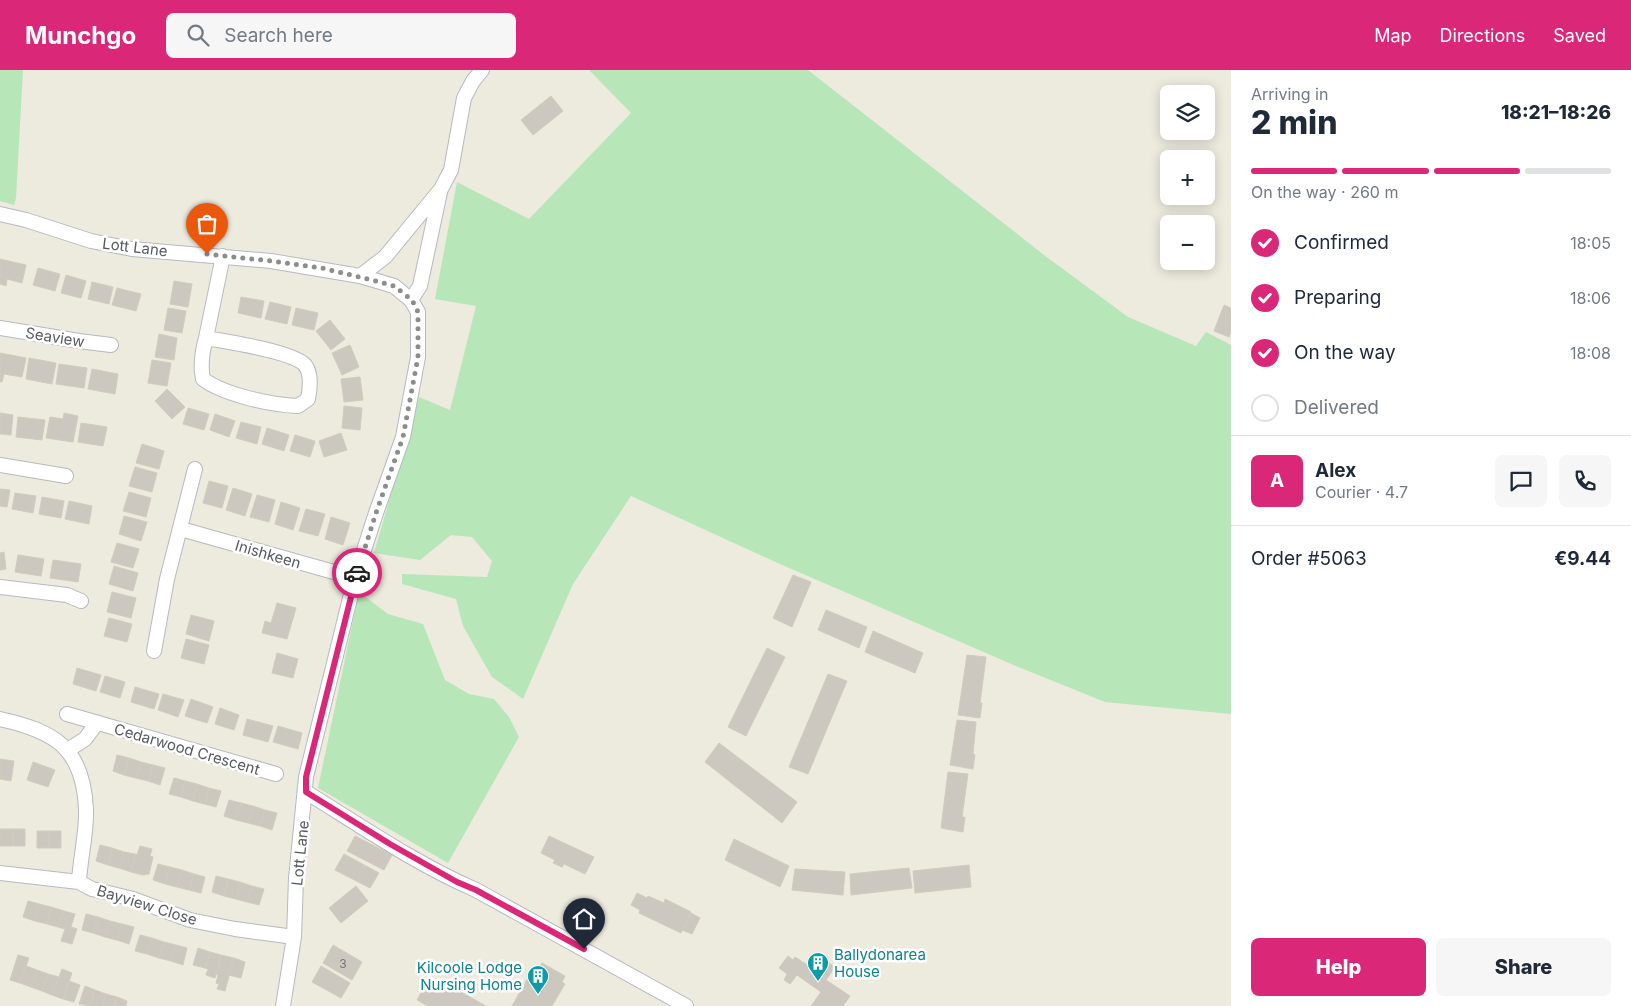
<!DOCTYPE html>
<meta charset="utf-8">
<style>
:root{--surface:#fff;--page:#f6f6f7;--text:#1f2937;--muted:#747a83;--line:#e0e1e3;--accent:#db2777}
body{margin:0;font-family:Inter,sans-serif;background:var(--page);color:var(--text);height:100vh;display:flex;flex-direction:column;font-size:19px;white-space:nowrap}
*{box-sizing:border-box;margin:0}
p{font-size:16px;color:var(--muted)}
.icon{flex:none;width:28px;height:28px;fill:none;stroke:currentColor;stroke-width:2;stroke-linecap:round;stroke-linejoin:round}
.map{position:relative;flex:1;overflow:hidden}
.drawer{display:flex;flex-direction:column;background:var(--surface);width:400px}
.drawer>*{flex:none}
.buttons{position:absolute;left:1160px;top:15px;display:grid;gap:10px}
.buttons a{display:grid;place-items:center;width:55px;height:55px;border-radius:8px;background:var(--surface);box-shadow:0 2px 12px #0003;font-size:25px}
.pin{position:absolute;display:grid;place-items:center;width:42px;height:42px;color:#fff;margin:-51px -21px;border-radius:50% 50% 50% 0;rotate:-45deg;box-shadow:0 0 5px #0007}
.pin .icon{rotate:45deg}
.courier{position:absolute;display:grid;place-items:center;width:50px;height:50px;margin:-25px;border:4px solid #db2777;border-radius:50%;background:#fff;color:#222;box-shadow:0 1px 6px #0007}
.headline em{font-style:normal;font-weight:800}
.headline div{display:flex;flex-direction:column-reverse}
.headline{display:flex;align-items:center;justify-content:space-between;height:85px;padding:0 20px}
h1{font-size:32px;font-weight:800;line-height:38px}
.bar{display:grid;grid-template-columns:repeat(4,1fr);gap:8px 5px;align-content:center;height:60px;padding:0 20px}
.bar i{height:6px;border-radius:4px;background:var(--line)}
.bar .selected{background:var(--accent)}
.bar p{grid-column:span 4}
.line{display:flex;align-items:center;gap:12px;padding:0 20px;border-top:1px solid var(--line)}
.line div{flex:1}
.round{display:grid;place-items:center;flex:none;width:52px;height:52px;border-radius:8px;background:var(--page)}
ol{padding:0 20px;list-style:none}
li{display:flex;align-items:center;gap:15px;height:55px}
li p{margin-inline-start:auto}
li .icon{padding:5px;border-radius:50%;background:var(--accent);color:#fff;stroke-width:4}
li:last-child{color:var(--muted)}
li i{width:28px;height:28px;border:2px solid var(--line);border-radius:50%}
.primary-button{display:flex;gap:10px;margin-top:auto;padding:10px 20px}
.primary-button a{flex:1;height:58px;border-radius:8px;background:var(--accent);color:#fff;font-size:20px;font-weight:800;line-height:58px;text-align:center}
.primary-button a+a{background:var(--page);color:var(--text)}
header{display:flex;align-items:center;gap:30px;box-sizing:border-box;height:70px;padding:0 25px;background:var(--accent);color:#fff}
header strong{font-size:24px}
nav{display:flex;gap:28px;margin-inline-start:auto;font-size:18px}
.search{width:350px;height:45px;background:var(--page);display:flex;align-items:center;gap:12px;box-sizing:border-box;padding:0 18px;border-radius:8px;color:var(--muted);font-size:19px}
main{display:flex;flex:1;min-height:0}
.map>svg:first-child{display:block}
</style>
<header>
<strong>Munchgo</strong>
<div class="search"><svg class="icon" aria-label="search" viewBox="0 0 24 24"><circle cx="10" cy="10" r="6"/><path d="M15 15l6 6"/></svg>Search here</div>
<nav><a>Map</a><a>Directions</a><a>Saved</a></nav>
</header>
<main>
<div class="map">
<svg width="1231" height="936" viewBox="0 0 1231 936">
<rect width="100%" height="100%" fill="#edeade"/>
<path fill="#b7e7b9" d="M0,0H23L16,128L14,135L0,131Z
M589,0H808L1044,185L1128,247L1196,276L1206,262L1231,275V644L1105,632L1016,596L780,494L631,426L573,514L523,629L492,607L463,556L456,529L402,514V504L487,507L492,491L472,467L451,465L420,490L374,483L419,327L450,340L476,236L435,229L457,112L529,149L631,43Z
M359,522L388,544L423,554L445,610L469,624L494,629L509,647L519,667L448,793L318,718Z"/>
<path fill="#ccc8bf" stroke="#d1ccbc" d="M551,26L563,41L533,65L521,50Z
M0,189L26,195L22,213L7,209L6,216L0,214Z
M38,198L60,204L55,221L33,215Z
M66,205L86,211L81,228L61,223Z
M174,211L192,214L188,237L170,234Z
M92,212L113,217L109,234L88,229Z
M117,218L141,224L136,241L112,235Z
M241,227L264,231L261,248L238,243Z
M270,232L291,237L287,254L265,249Z
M1224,235L1231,238V262L1229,267L1214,261Z
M168,238L186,241L182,263L164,260Z
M296,238L318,243L314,260L292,255Z
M330,250L345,269L331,280L316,261Z
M159,264L177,268L174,290L155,287Z
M350,275L359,297L342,305L332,283Z
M0,283L26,288L22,307L4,304L2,312H0Z
M29,288L56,293L52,314L26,309Z
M152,290L171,293L167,316L148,313Z
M59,294L87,298L84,318L56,314Z
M92,299L118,304L115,324L88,319Z
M360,307L363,330L344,332L341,309Z
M167,319L185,337L172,349L155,331Z
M344,336L362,338L360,360L342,358Z
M188,338L209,344L204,360L183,354Z
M0,343L13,345L11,365L0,364Z
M64,343L78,346L73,372L46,368L50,347L63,349Z
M215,344L235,351L229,367L210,360Z
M18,347L45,350L42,370L16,367Z
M241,352L261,357L257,374L236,368Z
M81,353L107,357L103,376L78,372Z
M267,358L289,365L284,381L262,374Z
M341,363L347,380L324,387L319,371Z
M295,365L315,371L310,387L290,381Z
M142,374L164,381L159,399L136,393Z
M135,397L157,403L152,422L129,416Z
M209,411L228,416L222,438L203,433Z
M233,418L252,424L245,446L226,440Z
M0,419L10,420L7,437L0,436Z
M129,422L151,428L146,447L123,441Z
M15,423L36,426L33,443L12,439Z
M257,425L275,430L269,452L250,447Z
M42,427L64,431L61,448L39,444Z
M69,431L92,436L89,454L65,449Z
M281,432L300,438L293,460L275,454Z
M306,439L325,444L318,466L299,461Z
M124,446L147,452L141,471L119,464Z
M331,447L350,453L343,475L325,469Z
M117,473L139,479L133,498L111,492Z
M4,482L6,499L0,500V483Z
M18,485L44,489L41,506L15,502Z
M53,490L81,494L78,512L50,508Z
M114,496L138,503L133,521L109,514Z
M793,505L811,512L792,557L773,548Z
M112,522L136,528L131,548L107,542Z
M277,533L296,538L287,569L262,563L265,551L271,553Z
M826,540L867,557L859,578L818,560Z
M191,545L214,551L209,571L186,564Z
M109,548L132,554L127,572L104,566Z
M873,561L923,583L915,603L865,582Z
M186,569L209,575L204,594L181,588Z
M767,578L785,587L746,666L728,657Z
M277,583L298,589L293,608L272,603Z
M967,585L986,587L980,633H982L980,648L958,645Z
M77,598L101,605L96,621L73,614Z
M828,604L847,611L808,704L789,697Z
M105,606L125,612L120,628L100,622Z
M135,617L159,624L154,639L131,632Z
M163,624L184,630L178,647L158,640Z
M191,629L213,637L207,653L185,646Z
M220,638L239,645L234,660L215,654Z
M247,649L273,656L268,672L243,665Z
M957,650L976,652L973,684L975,685L973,699L950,695Z
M278,656L302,663L298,679L273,672Z
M719,673L797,732L782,753L705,692Z
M117,685L129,688L124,705L113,701Z
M129,688L141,692L136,708L124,705Z
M0,689L14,691L11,711L0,709Z
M33,692L55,700L48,717L27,710Z
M141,692L153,695L148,711L136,708Z
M153,695L165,698L160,715L148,711Z
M948,702L968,704L962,747H965L963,762L941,758Z
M174,708L185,711L181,727L169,724Z
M185,711L197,714L193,731L181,727Z
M197,714L209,718L205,734L193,731Z
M209,718L221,721L216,737L205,734Z
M229,730L241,733L236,750L224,746Z
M241,733L253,736L248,753L236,750Z
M253,736L265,740L260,756L248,753Z
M265,740L277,743L272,760L260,756Z
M0,759H13V776H0Z
M13,759H25V776H13Z
M37,761H49V778H37Z
M49,761H61V778H49Z
M355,766L392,785L384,800L347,781Z
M549,766L594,787L585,804L564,794L562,797L553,793L555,790L541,783Z
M734,769L789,796L780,817L725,790Z
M100,775L112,778L108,795L96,791Z
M140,776L152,779L150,786L153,787L149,804L143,805L131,802L135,784L137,785Z
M112,778L124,782L119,798L108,795Z
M124,782L135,784L131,802L119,798Z
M344,784L379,803L370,818L335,800Z
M158,794L170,797L165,814L153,810Z
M969,795L971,817L915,823L913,801Z
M170,797L182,800L177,817L165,814Z
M909,798L912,818L851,825L850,804Z
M795,799L845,802L843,825L792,820Z
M182,800L194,804L189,820L177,817Z
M194,804L205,807L201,823L189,820Z
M216,806L228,809L224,826L212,822Z
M228,809L240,812L236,829L224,826Z
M240,812L252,816L247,832L236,829Z
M252,816L264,819L259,835L247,832Z
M356,816L368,831L341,853L329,838Z
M637,823L647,828L648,826L664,833L665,829L691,842L681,863L639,843L640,840L631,835Z
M28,831L39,834L35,851L23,847Z
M39,834L51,837L47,854L35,851Z
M51,837L64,841L58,857L47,854Z
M64,841L75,844L71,857L77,859L72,874L61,871L65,859L58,857Z
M691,843L700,848L692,864L682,860Z
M86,844L98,847L93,863L82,860Z
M98,847L110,851L105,867L93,863Z
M110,851L122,854L117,870L105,867Z
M122,854L134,857L129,874L117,870Z
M140,865L152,868L147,884L135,881Z
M152,868L164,872L159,888L147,884Z
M164,872L176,875L171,891L159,888Z
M176,875L187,878L183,895L171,891Z
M333,875L362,892L352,910L323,893Z
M198,878L210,882L205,898L193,895Z
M210,882L221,885L215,908L206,905L208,899L205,898Z
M18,885L29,888L20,913L10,910Z
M221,885L234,888L225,921L217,919L219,914L216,913L218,905L216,904Z
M788,886L793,890L795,887L815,900L820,892L825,896L826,891L835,897L826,910L850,926L843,936H811L821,922L797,905L790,914L784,910L787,904L779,898Z
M234,888L245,892L241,908L229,905Z
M542,893L565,906L562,912L565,914L552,936H512L534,897L538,900Z
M26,896L37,900L31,917L20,913Z
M321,896L350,913L341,928L312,912Z
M62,899L72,903L63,929L52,925Z
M37,900L48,904L42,921L31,917Z
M48,904L59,907L52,925L42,921Z
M429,908L436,911L438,909L486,936H428L417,930Z
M69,911L80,915L74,932L63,929Z
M85,916L95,920L90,936L79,934Z
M95,920L106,924L102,936H90Z
M106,924L117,927L114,936H102Z
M117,927L127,931L126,936H114Z"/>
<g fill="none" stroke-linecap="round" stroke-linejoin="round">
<g stroke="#b6b9bf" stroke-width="16">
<path id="street" d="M0,144L26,150L91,171L132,179L271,191L360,206L394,216L411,230L418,242V287L403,367L376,443L355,508L306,707L296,808L294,867L283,936
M360,206L385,187L441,119L451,100L464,28L473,11L482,0
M411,230L420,216L440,122
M0,258L79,271L111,275
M206,268C227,272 292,281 305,295C312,304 310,319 308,329L298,336C272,335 224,325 203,309C200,295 202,282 206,268L223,186
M0,395L66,406
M181,459L355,508
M0,517L67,525L81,531
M154,581L167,509L195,399
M67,644L276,704
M0,649C55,661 83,678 86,739C87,762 80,789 79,812
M68,680L85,669L97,653
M306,722C361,756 416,794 476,820L686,936
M0,803L79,812L92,819L133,829L190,850L235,859L294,867"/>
</g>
<use href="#street" stroke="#fff" stroke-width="14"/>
</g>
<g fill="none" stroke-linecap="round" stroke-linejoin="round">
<path stroke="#8c8d8d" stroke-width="5" stroke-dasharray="0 9" d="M207,184L271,191L322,198L380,212L394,216L412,230L418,242V287L403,367L376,443L357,503"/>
<path stroke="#db2777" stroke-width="6" d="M357,503L306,707V722L390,774L457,812L476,820L584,879"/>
</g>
<defs>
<g id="building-pin" transform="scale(1.125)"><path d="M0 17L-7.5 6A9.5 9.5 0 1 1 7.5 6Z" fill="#0f9aa8" stroke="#fff"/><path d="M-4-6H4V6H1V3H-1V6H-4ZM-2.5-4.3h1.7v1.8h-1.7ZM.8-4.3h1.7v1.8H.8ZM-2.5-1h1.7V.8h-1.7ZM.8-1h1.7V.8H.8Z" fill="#fff"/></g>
</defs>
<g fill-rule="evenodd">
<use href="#building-pin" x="818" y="893"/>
<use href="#building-pin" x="538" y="906"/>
</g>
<g text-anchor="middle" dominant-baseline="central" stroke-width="5" stroke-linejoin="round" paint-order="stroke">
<g font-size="12" fill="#747678">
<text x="343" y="893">3</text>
</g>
<g font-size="15" fill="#575b61" stroke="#fff">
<text transform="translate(135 177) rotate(7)">Lott Lane</text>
<text transform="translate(55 267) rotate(9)">Seaview</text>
<text transform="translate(268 484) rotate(16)">Inishkeen</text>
<text transform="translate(187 679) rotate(16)">Cedarwood Crescent</text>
<text transform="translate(300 783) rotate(-84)">Lott Lane</text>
<text transform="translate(147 835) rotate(17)">Bayview Close</text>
</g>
<g font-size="15" fill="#0d838f" stroke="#fff" text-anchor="start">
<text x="834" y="884">Ballydonarea<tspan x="834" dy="17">House</tspan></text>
<text x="522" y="897" text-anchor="end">Kilcoole Lodge<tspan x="522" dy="17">Nursing Home</tspan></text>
</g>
</g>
</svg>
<div class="buttons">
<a><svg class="icon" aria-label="layers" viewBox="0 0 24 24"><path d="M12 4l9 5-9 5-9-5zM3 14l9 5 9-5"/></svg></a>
<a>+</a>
<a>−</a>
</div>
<div class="pin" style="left:207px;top:184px;background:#ea580c"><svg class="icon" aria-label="bag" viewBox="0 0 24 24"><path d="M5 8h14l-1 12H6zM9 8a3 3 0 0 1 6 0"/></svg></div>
<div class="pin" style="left:584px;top:879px;background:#1f2937"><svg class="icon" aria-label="home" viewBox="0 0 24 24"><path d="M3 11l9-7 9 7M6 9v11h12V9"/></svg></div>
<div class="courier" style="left:357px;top:503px"><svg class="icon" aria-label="car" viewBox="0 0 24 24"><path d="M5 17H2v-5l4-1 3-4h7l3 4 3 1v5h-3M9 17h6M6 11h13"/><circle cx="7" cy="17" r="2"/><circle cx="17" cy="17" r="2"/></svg></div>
</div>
<section class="drawer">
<div class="headline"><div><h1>2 min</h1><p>Arriving in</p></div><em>18:21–18:26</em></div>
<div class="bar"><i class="selected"></i><i class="selected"></i><i class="selected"></i><i></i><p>On the way · 260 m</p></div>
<ol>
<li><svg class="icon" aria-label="check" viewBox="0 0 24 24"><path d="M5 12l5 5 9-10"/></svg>Confirmed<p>18:05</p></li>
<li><svg class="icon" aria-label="check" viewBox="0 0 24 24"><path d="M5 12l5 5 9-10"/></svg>Preparing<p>18:06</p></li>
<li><svg class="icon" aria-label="check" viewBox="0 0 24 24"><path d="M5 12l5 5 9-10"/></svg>On the way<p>18:08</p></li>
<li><i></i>Delivered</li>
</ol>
<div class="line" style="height:90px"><b class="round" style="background:var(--accent);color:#fff">A</b><div><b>Alex</b><p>Courier · 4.7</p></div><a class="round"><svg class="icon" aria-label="chat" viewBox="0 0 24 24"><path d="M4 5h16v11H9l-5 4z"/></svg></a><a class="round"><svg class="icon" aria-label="phone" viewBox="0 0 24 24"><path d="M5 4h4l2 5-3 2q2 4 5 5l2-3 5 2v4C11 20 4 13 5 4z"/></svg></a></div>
<div class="line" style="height:65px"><div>Order #5063</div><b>€9.44</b></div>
<div class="primary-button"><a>Help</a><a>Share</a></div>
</section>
</main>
